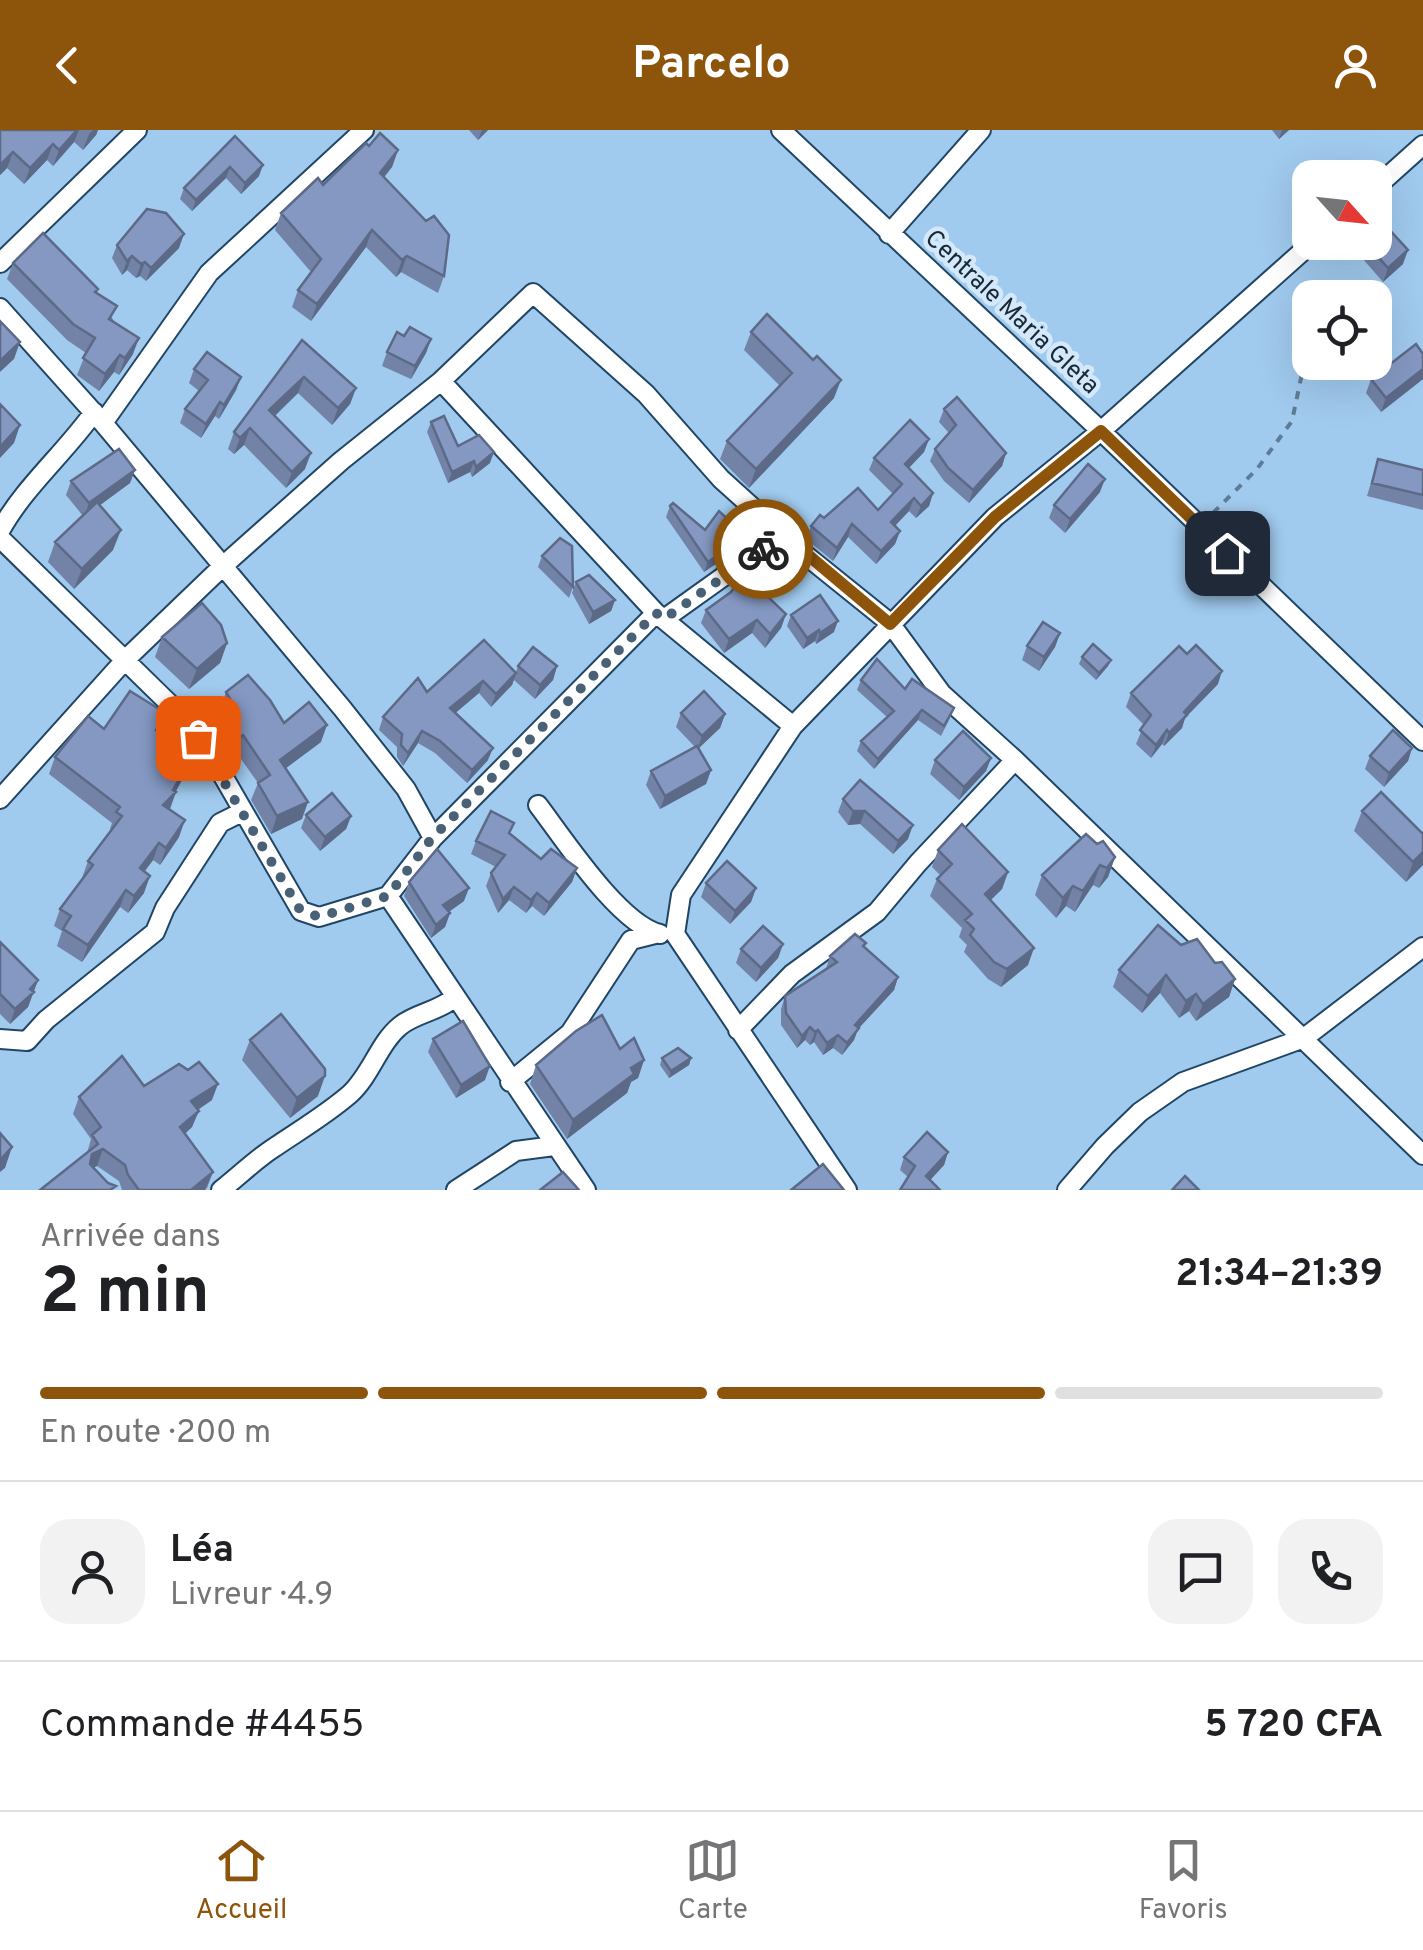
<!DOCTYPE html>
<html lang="fr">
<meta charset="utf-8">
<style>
:root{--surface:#fff;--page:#f2f2f2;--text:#202124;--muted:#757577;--line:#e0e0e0;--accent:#8d540b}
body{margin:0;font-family:Overpass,sans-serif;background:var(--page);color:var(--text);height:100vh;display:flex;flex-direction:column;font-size:38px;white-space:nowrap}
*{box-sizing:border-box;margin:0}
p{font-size:32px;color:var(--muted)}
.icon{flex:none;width:55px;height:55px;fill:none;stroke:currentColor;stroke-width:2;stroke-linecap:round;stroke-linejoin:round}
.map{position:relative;height:1060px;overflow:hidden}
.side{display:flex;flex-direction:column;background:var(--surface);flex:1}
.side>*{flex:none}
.needle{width:65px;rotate:117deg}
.fabs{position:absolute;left:1292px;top:30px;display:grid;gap:20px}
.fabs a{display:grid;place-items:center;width:100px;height:100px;border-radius:20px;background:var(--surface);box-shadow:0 10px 40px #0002;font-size:50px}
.pin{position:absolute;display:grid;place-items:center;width:85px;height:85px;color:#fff;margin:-42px;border-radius:20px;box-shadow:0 5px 15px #0006}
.courier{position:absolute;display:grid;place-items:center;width:100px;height:100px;margin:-50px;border:8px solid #8d540b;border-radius:50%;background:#fff;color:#222;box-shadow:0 2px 12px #0007}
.headline em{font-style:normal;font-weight:700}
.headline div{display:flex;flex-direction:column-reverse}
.headline{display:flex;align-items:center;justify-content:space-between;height:170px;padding:0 40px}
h1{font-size:65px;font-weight:700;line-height:75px}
.bar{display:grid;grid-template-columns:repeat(4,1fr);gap:15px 10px;align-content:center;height:120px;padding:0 40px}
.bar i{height:12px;border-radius:8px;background:var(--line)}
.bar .on{background:var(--accent)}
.bar p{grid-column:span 4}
.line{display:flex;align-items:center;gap:25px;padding:0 40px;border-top:2px solid var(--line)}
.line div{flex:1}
.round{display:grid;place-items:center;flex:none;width:105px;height:105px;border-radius:30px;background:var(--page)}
header{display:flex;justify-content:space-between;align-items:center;height:130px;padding:0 40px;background:var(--accent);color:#fff;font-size:45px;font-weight:700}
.tab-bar{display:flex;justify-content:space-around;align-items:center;height:140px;border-top:2px solid var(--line);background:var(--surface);font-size:28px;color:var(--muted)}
.tab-bar a{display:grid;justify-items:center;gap:5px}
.tab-bar .on{color:var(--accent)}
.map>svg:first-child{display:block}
</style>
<header><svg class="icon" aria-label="back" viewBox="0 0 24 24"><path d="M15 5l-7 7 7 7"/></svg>Parcelo<svg class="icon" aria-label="person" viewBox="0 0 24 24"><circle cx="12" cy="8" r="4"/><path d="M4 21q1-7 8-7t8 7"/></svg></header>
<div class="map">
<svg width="1423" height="1060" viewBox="0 0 1423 1060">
<rect width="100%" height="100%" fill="#a0caee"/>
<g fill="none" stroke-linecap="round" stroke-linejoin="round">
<g stroke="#214665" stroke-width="22">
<path id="street" d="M781,0L1101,301L1423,611
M1375,58L1423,15
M889,104L981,0
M0,133L137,0
M0,178L103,293L342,578L406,659L433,708
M441,251L656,483L793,596
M103,293L209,143L364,0
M0,401C24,357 65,323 94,282
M0,408L184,588L212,627L301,781L319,787L388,766L433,708L656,483
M664,489L783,404
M0,669L125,530L224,435L341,331L441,251L533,163L646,264L721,349L803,423L890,493L942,564L1015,630L1423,1025
M538,675C564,709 619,794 660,804
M388,766L586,1060
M738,900L792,844L877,782L918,733L1015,630
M0,909L27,911L46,890L155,802L165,778L220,693L242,682
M510,952L570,903L631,810L655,804
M221,1060C239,1046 256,1029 275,1017C300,1000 327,984 350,964C371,945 379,913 400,896C416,883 437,882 454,868
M456,1060L516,1021L554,1016
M847,1060L675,804L681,765L793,596L995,387L1101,301L1313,112
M1067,1060L1105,1016L1140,982L1183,952L1304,908L1423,817"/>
</g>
<path stroke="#5e7c95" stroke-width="4" stroke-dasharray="8 8" stroke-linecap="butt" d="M1213,383L1257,339L1292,291L1304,234L1310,230"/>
<use href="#street" stroke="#fff" stroke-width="18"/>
</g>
<path fill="#7283a7" d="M0,0H98L96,5L83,20L74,12L53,36L47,30L24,54L7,38L0,45Z
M469,0H488L478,10Z
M1272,0H1289L1279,9Z
M235,6L259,46L241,64L226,48L192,81L180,69L184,58Z
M398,20L392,37L384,47L444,146L438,163L401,142L396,147L366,117L311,191L292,177L298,160L311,142L275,100L281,83L323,55Z
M1348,112H1375L1403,134L1383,152Z
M117,115L179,118L146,151L140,146L136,148L127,140L122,145L112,128Z
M13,133L98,159L97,162L133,224L119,245L114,242L99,261L77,245L86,223L67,210L7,149Z
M751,202L813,230L834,268L749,358L720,329L727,311L780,256L744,220Z
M404,206L431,209L426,223L411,249L382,236L387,222Z
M302,210L356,258L350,274L332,295L298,263L275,286L305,339L286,358L244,315L234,324L228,319L234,302Z
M1423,224V249L1381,282L1366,263L1371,249Z
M194,239L241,247L236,260L219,289L215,286L201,308L180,293L185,279L199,261L189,253Z
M944,279L1006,323L1002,336L969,373L944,351L930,331L935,319L949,303L939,292Z
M431,292L458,316L490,333L472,347L470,342L448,353L427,302Z
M929,309L924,322L909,338L933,363L929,376L916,388L909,381L895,396L900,401L895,414L876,434L848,407L833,431L806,409L811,396L824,388L878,380L893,364L869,340L874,328Z
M1378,329L1423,340V380L1367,366Z
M135,340L130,353L100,375L113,420L74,459L48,432L55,412L83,386L66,365L71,351Z
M1100,362L1065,403L1049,388L1054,375Z
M670,376L705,400L742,416L704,442L666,387Z
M542,426L573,457L569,468L538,437Z
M576,452L615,470L611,481L589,494L572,463Z
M731,462L786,484L781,498L765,518L752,503L724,523L701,493L706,480Z
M791,485L834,502L816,514L815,511L803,519L787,496Z
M1060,503L1055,517L1039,541L1022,530L1027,516Z
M162,507L227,513L220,533L189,559L155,527Z
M1082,527L1111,530L1108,536L1096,550L1079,534Z
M518,536H557L553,550L535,569L514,550L512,555L491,577L479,563L455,583L488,630L467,653L435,623L418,613L403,636L397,627V617L379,600L383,587L427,562L516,542Z
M861,550L905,559L950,588L941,606L918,590L874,639L857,621L861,611L887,587L857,560Z
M1218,554L1185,588L1182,598L1164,616L1162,614L1151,628L1136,614L1144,595L1126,577L1131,563Z
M226,562L321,612L286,638L302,689L271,704L251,670L258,653L236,622L231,625L221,603L226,590L220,579Z
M681,583L725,584L720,598L698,618L711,640L706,654L660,679L646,655L651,641L695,617L676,597Z
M104,599L160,602L194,622L188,639L175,661L169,679L179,707L160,735L153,730L145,741L144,763L128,783L120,777L82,832L57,816L62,801L54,796L60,779L82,748L88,731L111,700L110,699L112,693L49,644L55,627Z
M1412,618L1408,631L1384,657L1365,639L1370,626Z
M991,628L986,641L959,670L930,644L935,630Z
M860,650L908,709L893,724L860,694L848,695L838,682L843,669Z
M1362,681L1423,735L1406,752L1354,701Z
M306,685L351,686L346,699L320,721L301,698Z
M510,704L541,729L577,738L572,752L544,786L532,776L526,783L509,770L498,783L486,756L491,743L496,737L471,724L476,711Z
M1097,714L1115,727L1108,747L1099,758L1093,755L1075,782L1066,776L1056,788L1035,765L1042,745Z
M938,720L1008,742L1002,759L991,770L1028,835L1001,857L988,849L964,822L967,815L959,807L962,798L930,766L937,749L940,745L932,737Z
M409,752L464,771L449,782L450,783L445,797L431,808L404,766Z
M706,753L756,758L751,772L730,794L701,767Z
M0,812L38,850L28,877L10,894L0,884Z
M866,813L864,817L898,847L894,860L858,899L854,910L842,925L833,918L823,925L814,912L810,915L805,910L797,918L781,895V879L785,866L826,839L830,826Z
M783,814L778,828L756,852L736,833L741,819Z
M1181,815L1215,833L1235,849L1229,867L1196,891L1189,881L1179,888L1160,863L1142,883L1113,857L1119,840Z
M433,909L485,950L456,968L428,922Z
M250,910L318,966L290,988L242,930Z
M620,919L644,930L638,948L631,952L627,963L567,1009L530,954L536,935Z
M662,928H691L689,935L669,948L660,935Z
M144,956L212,970L198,980L192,997L185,1004L213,1042L207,1058L205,1060H122L119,1051L97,1036L40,1060L87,1023L91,1009L73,984L79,967Z
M948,1022L944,1035L930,1050L908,1047L900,1040L904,1027Z"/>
<path fill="#5c6a88" d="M77,0H79L74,12L53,36L59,20Z
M93,0H98L96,5L83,20L89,4Z
M482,0H488L478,10Z
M1282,0H1289L1279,9Z
M53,14L47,30L24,54L30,38Z
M398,20L392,37L374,60L380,43Z
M13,22L7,38L0,45V35Z
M263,35L259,46L241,64L245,53Z
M230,37L226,48L192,81L196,70Z
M372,100L366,117L311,191L317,174Z
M184,104L179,118L146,151L151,138Z
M1408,120L1403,134L1383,152L1388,138Z
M132,126L127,140L122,145L127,131Z
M407,126L401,142L396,147L402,130Z
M145,132L140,146L136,148L141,134Z
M139,208L133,224L119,245L125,228Z
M431,209L426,223L411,249L415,236Z
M20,212L14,229L0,242V231Z
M120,225L114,242L99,261L105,244Z
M1423,239V249L1381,282L1386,268Z
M241,247L236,260L219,289L224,275Z
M304,247L298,263L263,297L269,280Z
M841,250L834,268L749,358L756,339Z
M356,258L350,274L332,295L338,278Z
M220,272L215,286L201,308L206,294Z
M20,295L14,313L0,328V317Z
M250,298L244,315L234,324L240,308Z
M929,309L924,322L900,347L905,334Z
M494,322L490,333L472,347L476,337Z
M311,323L305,339L286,358L292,342Z
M1006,323L1002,336L969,373L973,360Z
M474,331L470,342L448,353L452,342Z
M135,340L130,353L84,387L89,373Z
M1105,349L1100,362L1065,403L1070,389Z
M933,363L929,376L916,388L921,376Z
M914,368L909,381L886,405L891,392Z
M852,394L848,407L833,431L837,418Z
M121,400L113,420L74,459L82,439Z
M900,401L895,414L876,434L881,421Z
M746,406L742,416L704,442L708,432Z
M615,470L611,481L589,494L593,482Z
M786,484L781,498L765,518L770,504Z
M757,490L752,503L724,523L729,509Z
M838,491L834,502L816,514L820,503Z
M819,500L815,511L803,519L807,508Z
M1060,503L1055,517L1039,541L1044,527Z
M227,513L220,533L189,559L197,539Z
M1111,530L1108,536L1096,550L1099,543Z
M557,536L553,550L535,569L540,555Z
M1222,541L1218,554L1185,588L1182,598L1164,616L1169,603L1184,582Z
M516,543L512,555L491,577L496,564Z
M483,551L479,563L446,591L450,578Z
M922,580L918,590L874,639L878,629Z
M725,584L720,598L697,620L702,606Z
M327,595L321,612L274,647L280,630Z
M1167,600L1162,614L1151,628L1156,615Z
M422,601L418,613L403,636L408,623Z
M243,605L236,622L231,625L237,608Z
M493,618L488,630L467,653L472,640Z
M1412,618L1408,631L1384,657L1389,643Z
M194,622L188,639L175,663L176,662L170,679L163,675L173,660Z
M991,628L986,641L959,670L964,657Z
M711,640L706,654L660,679L665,666Z
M308,672L302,689L271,704L277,686Z
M853,681H865L860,694L848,695Z
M351,686L346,699L320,721L325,707Z
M185,690L179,707L160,735L166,718Z
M913,695L908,709L893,724L898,711Z
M159,713L153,730L134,755L140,738Z
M1423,722V735L1406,752L1413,732Z
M1115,727L1108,747L1099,758L1107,738Z
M1100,735L1093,755L1075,782L1083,761Z
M577,738L572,752L544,786L549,773Z
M1008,742L1002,759L979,781L985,764Z
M150,746L144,763L128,783L134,766Z
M1073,756L1066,776L1056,788L1063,768Z
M514,757L509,770L498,783L503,769Z
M469,758L464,771L438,789L443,775Z
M756,758L751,772L730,794L735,781Z
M126,760L120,777L82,832L88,815Z
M537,763L532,776L526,783L531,770Z
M450,783L445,797L431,808L436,795Z
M783,814L778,828L756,852L761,838Z
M1034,818L1028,835L1001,857L1007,839Z
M1166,845L1160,863L1142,883L1148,866Z
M898,847L894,860L858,899L854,910L842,925L855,895Z
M1235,849L1229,867L1196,891L1203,874Z
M38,850L28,877L10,894L15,879Z
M1196,864L1189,881L1179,888L1186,871Z
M810,897L805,910L797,918L802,906Z
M818,900L814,912L810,915L815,902Z
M838,905L833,918L823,925L827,913Z
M691,928L689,935L669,948L671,941Z
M644,930L638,948L631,952L627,963L567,1009L573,990L631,938Z
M490,936L485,950L456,968L461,955Z
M325,946L318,966L290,988L297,968Z
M218,954L212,970L185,988L191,971Z
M199,981L192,997L173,1014L180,997Z
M12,1017L5,1038L0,1042V1030Z
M103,1019L97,1036L86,1041L92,1024Z
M948,1022L944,1035L922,1059L926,1046Z
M213,1042L205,1060H191Z"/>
<path fill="#8498c2" stroke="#5c6a88" stroke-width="2.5" d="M0,0H77L59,20L53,14L30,38L13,22L0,35Z
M380,3L398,20L380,43L426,91L434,86L449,105L444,146L407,126L402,130L372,100L317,174L298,160L321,129L281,83L318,48L323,55L366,13L369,16Z
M235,6L263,35L245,53L230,37L196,70L184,58Z
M147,79L166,83L184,104L151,138L145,132L141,134L132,126L127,131L117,115Z
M1375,84L1408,120L1388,138L1365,112H1375Z
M43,103L98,159L95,162L117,176L109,189L139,208L125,228L120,225L105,244L83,228L95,208L73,194L13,133Z
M767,184L813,230L817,226L841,250L756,339L727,311L792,243L751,202Z
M0,191L20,212L0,231Z
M410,197L431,209L415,236L387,222L397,202L404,206Z
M302,210L356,258L338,278L304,247L269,280L311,323L292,342L250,298L240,308L234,302Z
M1416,214L1423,224V239L1386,268L1371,249Z
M207,222L241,247L224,275L220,272L206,294L185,279L208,250L194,239Z
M957,267L1006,323L973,360L948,338L935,319L956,295L944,279Z
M0,274L20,295L0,317Z
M444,286L458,316L479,305L494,322L476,337L474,331L452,342L431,292Z
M910,290L929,309L905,334L933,363L921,376L914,368L891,392L900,401L881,421L852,394L837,418L811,396L820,385L824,388L858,358L878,380L902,354L874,328Z
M119,319L135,340L89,373L71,351Z
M1378,329L1423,340V365L1372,353Z
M1088,334L1105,349L1070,389L1054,375Z
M97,372L121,400L82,439L55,412Z
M673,373L705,400L719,381L746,406L708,432L670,376Z
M560,408L572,416L573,457L542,426Z
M744,444L786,484L770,504L757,490L729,509L706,480L731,462Z
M589,445L615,470L593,482L576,452Z
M820,465L838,491L820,503L819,500L807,508L791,485Z
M202,473L221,495L227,513L197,539L162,507Z
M1043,492L1060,503L1044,527L1027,516Z
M484,510L516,543L496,564L483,551L450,578L493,618L472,640L440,611L422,601L408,623L401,615L402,604L383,587L418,548L427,562Z
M1093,514L1111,530L1099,543L1082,527Z
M1196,515L1222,541L1184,582L1187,585L1169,603L1167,600L1156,615L1140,600L1151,585L1131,563L1179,516L1187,524Z
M533,517L557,536L540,555L518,536Z
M877,529L905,559L912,549L954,578L944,596L922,580L878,629L861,611L894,581L861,550Z
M248,545L270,570L284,593L309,572L327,595L280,630L308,672L277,686L258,653L270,645L243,605L237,608L227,586L236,579L226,562Z
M130,561L167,584L156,600L194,622L173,660L176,662L163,675L185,690L166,718L159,713L140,738L150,746L134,766L126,760L88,815L63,799L71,786L60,779L93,735L88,731L122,686L116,682L120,677L55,627L88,586L104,599Z
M704,561L725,584L702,606L681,583Z
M1393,600L1412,618L1389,643L1370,626Z
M963,601L991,628L964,657L935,630Z
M697,616L711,640L665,666L651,641Z
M860,650L913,695L898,711L865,681H853L843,669Z
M1381,662L1423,704V722L1413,732L1362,681Z
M332,663L351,686L325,707L306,685Z
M491,681L514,693L509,703L541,729L551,719L577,738L549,773L537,763L531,770L514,757L503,769L491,743L505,725L476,711Z
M962,694L1008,742L985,764L1034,818L1007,839L994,832L970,805L974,799L965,790L972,784L937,749L952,734L938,720Z
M1086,704L1097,714L1103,711L1115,727L1107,738L1100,735L1083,761L1073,756L1063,768L1042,745Z
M437,719L469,758L443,775L450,783L436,795L409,752Z
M727,731L756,758L735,781L706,753Z
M1158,795L1181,815L1197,809L1215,833L1222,832L1235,849L1203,874L1196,864L1186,871L1166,845L1148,866L1119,840Z
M763,796L783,814L761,838L741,819Z
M855,804L866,813L863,816L898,847L855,895L859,898L847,913L838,905L827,913L818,900L815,902L810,897L802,906L786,883L785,866L837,832L830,826Z
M0,812L38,850L30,859L34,862L15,879L0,864Z
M281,884L325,939V946L297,968L250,910Z
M602,885L620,919L634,908L644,930L631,938L634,944L573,990L536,935L576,901Z
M463,891L490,936L461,955L433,909Z
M678,918L691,928L671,941L662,928Z
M122,926L144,956L179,934L188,940L199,932L218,954L191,971L199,981L180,997L213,1042L191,1060H139L128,1045L125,1035L103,1019L92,1024L90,1034L108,1053L116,1056L110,1060H40L98,1014L92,1005L101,997L79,967Z
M927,1002L948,1022L926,1046L940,1060H900L915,1036L904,1027Z
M0,1003L12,1017L0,1030Z
M823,1034L844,1060H791Z
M563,1042L579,1060H540Z
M1185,1046L1199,1060H1172Z"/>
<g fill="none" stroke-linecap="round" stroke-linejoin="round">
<path stroke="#486176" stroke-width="10" stroke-dasharray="0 18" d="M198,608L300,780L319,787L388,766L432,708L656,483L664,489L763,419"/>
<path stroke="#8d540b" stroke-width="12" d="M763,419L783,404L890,494L995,387L1101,301L1227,423"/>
</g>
<g text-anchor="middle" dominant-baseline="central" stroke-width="9" stroke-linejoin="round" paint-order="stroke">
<g font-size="25" fill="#182936" stroke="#d3e8fa">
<text transform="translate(1011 183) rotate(43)">Centrale Maria Gleta</text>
</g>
</g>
</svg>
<div class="fabs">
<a><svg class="needle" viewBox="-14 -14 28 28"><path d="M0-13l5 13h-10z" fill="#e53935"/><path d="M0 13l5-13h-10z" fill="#757577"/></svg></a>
<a><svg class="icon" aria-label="locate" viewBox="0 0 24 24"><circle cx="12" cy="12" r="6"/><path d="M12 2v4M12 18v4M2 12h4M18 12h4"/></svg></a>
</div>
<div class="pin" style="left:198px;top:608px;background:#ea580c"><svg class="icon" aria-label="bag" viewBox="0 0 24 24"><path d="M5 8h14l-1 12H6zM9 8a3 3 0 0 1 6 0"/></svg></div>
<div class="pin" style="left:1227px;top:423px;background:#1f2937"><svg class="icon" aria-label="home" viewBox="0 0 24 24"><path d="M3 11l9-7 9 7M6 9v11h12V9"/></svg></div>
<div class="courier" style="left:763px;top:419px"><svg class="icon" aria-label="bike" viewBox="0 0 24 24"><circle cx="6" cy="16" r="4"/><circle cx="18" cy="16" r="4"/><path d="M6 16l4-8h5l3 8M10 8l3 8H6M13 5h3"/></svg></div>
</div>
<section class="side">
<div class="headline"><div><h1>2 min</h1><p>Arrivée dans</p></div><em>21:34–21:39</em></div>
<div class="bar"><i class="on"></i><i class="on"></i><i class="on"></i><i></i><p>En route · 200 m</p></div>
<div class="line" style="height:180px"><a class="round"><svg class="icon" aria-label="person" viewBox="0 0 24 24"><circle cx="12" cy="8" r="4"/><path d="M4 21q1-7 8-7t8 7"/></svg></a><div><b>Léa</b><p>Livreur · 4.9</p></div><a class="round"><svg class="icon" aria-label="chat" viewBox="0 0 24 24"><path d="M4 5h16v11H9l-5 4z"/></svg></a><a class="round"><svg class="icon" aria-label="phone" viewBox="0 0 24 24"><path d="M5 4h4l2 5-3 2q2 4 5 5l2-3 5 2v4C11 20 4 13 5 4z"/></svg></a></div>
<div class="line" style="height:130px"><div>Commande #4455</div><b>5 720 CFA</b></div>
</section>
<nav class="tab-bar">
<a class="on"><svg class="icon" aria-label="home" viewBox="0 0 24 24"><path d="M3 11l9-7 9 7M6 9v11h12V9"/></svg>Accueil</a>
<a><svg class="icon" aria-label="map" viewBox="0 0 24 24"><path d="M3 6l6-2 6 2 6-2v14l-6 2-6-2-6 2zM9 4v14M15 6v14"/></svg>Carte</a>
<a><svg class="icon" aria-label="saved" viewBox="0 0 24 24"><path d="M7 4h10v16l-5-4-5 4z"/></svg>Favoris</a>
</nav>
